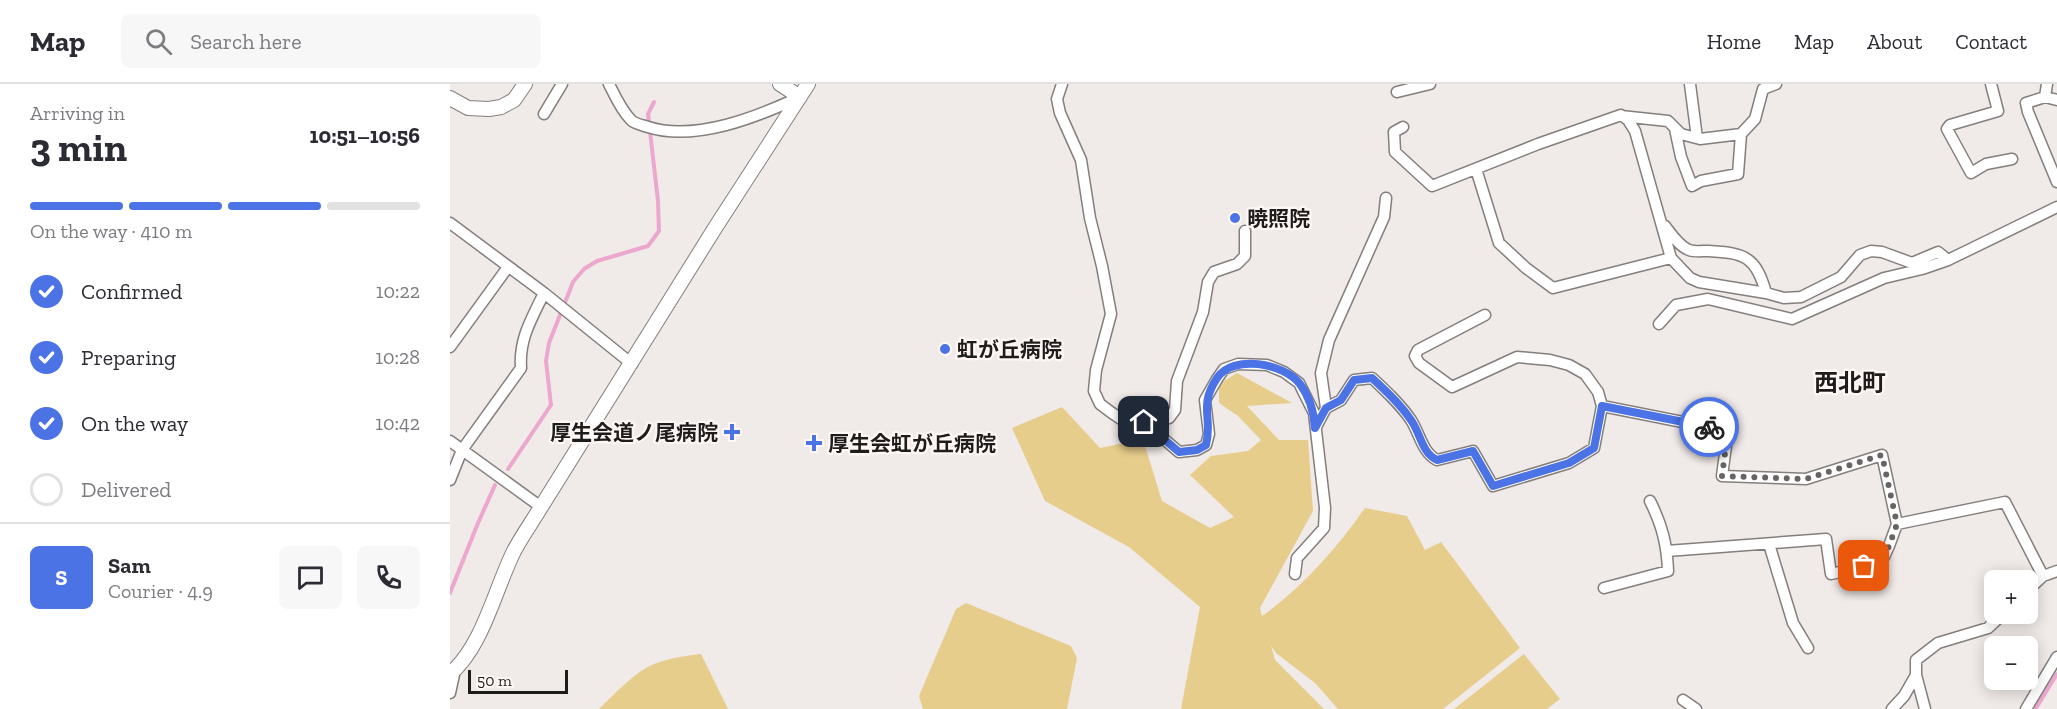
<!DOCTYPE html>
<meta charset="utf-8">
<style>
:root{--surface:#fff;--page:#f7f7f7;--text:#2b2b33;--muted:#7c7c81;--line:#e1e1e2;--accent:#4b73e6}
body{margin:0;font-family:"Zilla Slab","Noto Sans JP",serif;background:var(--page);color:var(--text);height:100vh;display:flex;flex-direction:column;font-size:22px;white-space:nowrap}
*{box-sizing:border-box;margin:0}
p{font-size:20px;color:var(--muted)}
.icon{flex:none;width:33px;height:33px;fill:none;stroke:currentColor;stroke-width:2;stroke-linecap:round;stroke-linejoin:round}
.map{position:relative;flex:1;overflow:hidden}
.side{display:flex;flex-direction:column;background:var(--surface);width:450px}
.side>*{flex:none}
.buttons{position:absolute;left:1534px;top:486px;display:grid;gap:12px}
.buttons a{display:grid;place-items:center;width:54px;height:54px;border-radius:9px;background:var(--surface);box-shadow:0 3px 15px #0003;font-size:30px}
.scale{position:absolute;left:18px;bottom:15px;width:100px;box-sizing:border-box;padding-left:6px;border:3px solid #1f1c1c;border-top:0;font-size:16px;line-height:21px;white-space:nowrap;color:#1f1c1c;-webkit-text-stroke:4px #fef7f5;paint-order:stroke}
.pin{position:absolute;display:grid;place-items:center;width:51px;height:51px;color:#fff;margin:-26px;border-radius:12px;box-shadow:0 3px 9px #0006}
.courier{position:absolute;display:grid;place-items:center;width:60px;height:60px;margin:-30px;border:4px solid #4b73e6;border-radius:50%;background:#fff;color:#222;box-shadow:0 2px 8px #0007}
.summary em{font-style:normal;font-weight:700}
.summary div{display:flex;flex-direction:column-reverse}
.summary{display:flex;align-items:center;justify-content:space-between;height:102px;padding:0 30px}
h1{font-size:39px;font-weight:700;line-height:45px}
.bar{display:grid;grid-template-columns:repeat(4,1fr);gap:9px 6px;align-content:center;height:72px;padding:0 30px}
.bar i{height:8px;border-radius:4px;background:var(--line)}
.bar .selected{background:var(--accent)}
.bar p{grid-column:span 4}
.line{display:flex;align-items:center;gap:15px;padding:0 30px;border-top:2px solid var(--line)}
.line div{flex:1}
.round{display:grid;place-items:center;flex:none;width:63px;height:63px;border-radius:9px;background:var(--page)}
ol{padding:0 30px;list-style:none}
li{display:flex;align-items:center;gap:18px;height:66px}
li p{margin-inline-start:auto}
li .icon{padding:6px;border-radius:50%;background:var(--accent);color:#fff;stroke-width:4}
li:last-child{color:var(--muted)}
li i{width:33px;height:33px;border:3px solid var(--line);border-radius:50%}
header{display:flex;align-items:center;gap:36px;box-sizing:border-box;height:84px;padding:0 30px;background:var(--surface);border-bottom:2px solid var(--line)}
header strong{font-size:28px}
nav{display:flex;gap:33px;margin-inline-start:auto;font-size:21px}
.search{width:420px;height:54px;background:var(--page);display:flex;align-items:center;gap:15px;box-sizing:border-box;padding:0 21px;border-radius:9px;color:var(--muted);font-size:22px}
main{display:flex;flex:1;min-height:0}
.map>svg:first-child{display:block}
</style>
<header>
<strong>Map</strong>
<div class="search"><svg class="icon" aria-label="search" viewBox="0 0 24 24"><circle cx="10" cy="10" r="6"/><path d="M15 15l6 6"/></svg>Search here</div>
<nav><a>Home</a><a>Map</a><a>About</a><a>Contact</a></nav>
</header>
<main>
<section class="side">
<div class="summary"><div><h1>3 min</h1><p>Arriving in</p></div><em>10:51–10:56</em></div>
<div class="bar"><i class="selected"></i><i class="selected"></i><i class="selected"></i><i></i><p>On the way · 410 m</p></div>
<ol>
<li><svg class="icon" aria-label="check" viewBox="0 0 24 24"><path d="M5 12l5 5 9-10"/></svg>Confirmed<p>10:22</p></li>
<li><svg class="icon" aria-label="check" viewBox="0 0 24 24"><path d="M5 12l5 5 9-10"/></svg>Preparing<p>10:28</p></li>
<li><svg class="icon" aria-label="check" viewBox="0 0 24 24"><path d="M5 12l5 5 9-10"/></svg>On the way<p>10:42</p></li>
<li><i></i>Delivered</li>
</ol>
<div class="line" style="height:108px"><b class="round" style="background:var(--accent);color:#fff">S</b><div><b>Sam</b><p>Courier · 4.9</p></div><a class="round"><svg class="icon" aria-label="chat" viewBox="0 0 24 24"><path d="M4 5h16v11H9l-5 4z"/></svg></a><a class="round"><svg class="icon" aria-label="phone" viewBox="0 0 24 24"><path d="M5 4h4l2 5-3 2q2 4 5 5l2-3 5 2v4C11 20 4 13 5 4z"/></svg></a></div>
</section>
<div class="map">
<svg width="1607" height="625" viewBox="0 0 1607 625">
<rect width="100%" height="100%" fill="#f0eae8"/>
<path fill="#e7cd8c" d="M787,289L842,319L797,322L829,356H858L863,427L810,524L812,532C853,503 886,465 915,424L957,432L975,466L991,458L1070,564L993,625H888L865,599L826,569L821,562L825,576L874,625H731L750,523L679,463L595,417L562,344L612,323L650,364L693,355L712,417L760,444L784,433L740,391L761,372L798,367L811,356L788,332L769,319V300Z
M516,519L621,562L627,574L617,625H473L469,612L506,525Z
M251,570L278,625H149C166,609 183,589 204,580C219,574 235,572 251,570Z
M1074,570L1110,615L1097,625H1004Z"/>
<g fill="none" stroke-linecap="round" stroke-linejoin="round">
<path stroke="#eda7cf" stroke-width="4" d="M58,385L101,321L96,277L99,259L123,198L134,185L147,177L198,162L209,147L208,117L198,30L204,18
M0,509L28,439L45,401
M1586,624L1607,590"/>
<g stroke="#847e7d" stroke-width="13">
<path id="minor" d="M159,0C165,12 171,26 181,36C185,40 192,41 198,43C245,58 307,33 350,13
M612,0L607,15L610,29L631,76L640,134L652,182L661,230L646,286L644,307L650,320L662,329L671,335L694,338L729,368L747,366L756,361L759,350L755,316L767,295L774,285L788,280L817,281L834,288L849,299L864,329L875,424L874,444L847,474L845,490
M1240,0L1247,54
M1541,0L1548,27L1500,41L1497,45L1521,89L1536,80L1562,75
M1597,0L1595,13L1607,16
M947,8L980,0
M1595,13L1576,19L1578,28L1607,98
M94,30L112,0
M1171,32L1218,37L1231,50L1250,55L1291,50L1305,35L1313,5L1326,0
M953,43L944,48L945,68L982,102L1088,60L1171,31L1178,36L1185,47L1221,174L1240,194L1249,198L1316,209L1334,214L1351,213L1391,193L1410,171L1421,167L1432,168L1462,179L1488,168L1498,176
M1225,45L1231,73L1242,102L1251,97L1288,90L1291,50
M1026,85L1049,159L1076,184L1103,204L1221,174
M0,139L94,209L182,280
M1215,142C1221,150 1229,162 1239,166C1244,168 1252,167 1258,167C1294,169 1306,172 1316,209
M1209,240L1226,221L1258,215L1342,235L1434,194L1472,185L1498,176L1607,123
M0,263L58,183
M1152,322L1278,347L1272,392L1356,395L1432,371L1447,440L1555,418L1593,492L1607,487
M876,324L871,289L879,256L934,133L936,114
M694,338L719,334L725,326L727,297L753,228L758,198L764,188L787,180L795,172V147
M866,343L876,324L891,316L904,296L922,294C936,307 950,320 961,336C970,350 972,368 987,376L1023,367L1043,402L1119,379L1144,364L1152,322L1148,308L1135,290L1119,281L1100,276L1067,273L1002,303L969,279L965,272L968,266L1035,231
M0,357L91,423
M0,396L12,366L71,284C69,255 81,236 94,209
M1319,460L1343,539L1358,564
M1217,467L1376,455L1381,490L1431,479L1439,462L1447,440
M1154,504L1218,487C1217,460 1212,441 1200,417
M1578,506L1593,492
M0,609L5,586
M1233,616L1246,625
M1442,625L1454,612L1466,591
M1475,625L1466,591V576L1488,559L1538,544L1553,530
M1576,625L1607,573"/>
</g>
<g stroke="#847e7d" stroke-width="16">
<path id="tertiary" d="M330,0L350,13
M0,14L18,24L39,25L51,23L64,16L75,0
M0,590C33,562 45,505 64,467C72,452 82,438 91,423L265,144L358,0"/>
</g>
<use href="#minor" stroke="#fff" stroke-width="10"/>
<use href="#tertiary" stroke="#fff" stroke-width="14"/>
</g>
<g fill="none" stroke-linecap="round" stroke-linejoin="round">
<path stroke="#686463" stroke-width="6" stroke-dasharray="0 10.8" d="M1259,343L1278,347L1272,392L1356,395L1432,371L1447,440L1439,462L1431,479L1414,482"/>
<path stroke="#4b73e6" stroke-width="8" d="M694,338L729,368L747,366L756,361C763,333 748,323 767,294C783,270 834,279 850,300C859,312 864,329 865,344L876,324L891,316L904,296L922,294C936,307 950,320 961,336C971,350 971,368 987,376L1023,367L1043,402L1119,379L1144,364L1152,322L1259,343"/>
</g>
<g fill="#4b73e6" stroke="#fef7f5" stroke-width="2">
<circle cx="785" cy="134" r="6"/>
<circle cx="495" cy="265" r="6"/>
<path d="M279 339h6v6h6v6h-6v6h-6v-6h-6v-6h6z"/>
<path d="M361 350h6v6h6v6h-6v6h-6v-6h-6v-6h6z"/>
</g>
<g text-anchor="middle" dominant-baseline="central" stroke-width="4.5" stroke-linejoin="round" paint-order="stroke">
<g font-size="21" font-weight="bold" fill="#1f1c1c" stroke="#fef7f5" text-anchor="start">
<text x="797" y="134">暁照院</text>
<text x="507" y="265">虹が丘病院</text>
<text x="268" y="348" text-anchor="end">厚生会道ノ尾病院</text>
<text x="378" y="359">厚生会虹が丘病院</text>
</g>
<g font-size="24" font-weight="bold" fill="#1f1c1c" stroke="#fef7f5">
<text x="1400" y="298">西北町</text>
</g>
</g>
</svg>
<div class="buttons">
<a>+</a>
<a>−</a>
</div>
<div class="scale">50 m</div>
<div class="pin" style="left:1414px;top:482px;background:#ea580c"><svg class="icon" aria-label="bag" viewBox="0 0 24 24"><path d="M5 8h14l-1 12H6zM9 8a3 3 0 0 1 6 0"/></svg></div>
<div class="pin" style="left:694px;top:338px;background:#1f2937"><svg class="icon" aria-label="home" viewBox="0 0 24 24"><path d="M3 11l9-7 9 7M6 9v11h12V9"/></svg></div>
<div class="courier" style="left:1259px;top:343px"><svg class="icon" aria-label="bike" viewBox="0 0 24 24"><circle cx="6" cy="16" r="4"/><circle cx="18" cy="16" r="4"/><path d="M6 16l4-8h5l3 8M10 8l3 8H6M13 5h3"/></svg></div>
</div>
</main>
